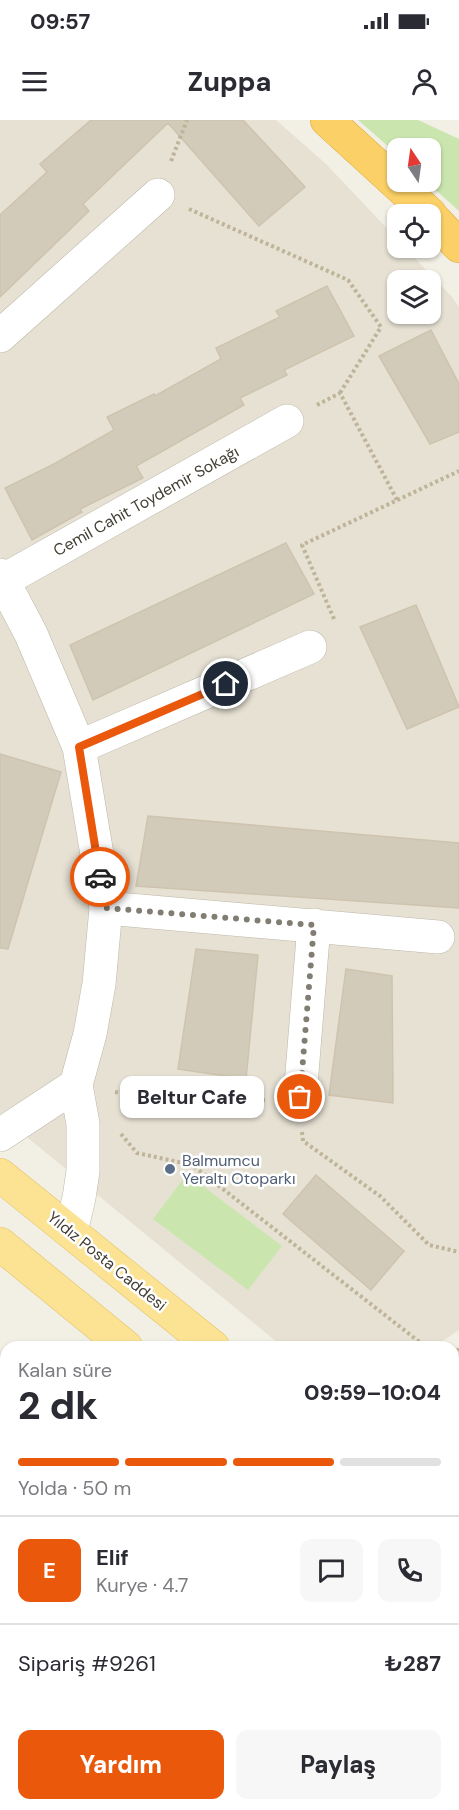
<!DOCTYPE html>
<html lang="tr">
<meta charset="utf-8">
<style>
:root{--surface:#fff;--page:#f7f7f7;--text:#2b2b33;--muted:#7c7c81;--line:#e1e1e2;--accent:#ea580c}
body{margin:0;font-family:"DM Sans",sans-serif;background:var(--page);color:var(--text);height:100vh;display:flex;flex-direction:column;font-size:22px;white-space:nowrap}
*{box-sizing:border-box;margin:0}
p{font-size:20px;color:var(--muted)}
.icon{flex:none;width:33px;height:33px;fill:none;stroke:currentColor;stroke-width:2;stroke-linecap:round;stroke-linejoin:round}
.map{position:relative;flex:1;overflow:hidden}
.side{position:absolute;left:0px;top:1221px;width:459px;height:470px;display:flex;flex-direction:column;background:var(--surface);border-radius:18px 18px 0 0;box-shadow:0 2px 4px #0004}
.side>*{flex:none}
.needle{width:39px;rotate:347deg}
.tools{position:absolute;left:387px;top:18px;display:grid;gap:12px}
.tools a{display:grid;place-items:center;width:54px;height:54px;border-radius:12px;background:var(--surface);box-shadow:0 2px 4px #0004;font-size:30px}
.pin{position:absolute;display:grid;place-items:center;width:51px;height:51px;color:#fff;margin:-26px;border:3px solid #fff;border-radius:50%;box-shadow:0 2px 6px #0007}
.courier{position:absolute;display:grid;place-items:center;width:60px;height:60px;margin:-30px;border:4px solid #ea580c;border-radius:50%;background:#fff;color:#222;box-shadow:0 2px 8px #0007}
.bubble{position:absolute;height:42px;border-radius:12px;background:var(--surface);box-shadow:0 2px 4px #0004;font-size:20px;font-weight:800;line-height:42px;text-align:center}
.overview em{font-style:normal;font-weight:800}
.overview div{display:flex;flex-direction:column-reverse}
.overview{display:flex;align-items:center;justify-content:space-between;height:102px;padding:0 18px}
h1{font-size:39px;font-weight:800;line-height:45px}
.bar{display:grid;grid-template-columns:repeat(4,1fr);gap:9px 6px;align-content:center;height:72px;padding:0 18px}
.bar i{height:8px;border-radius:4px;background:var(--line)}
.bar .current{background:var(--accent)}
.bar p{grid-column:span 4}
.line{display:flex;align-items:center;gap:15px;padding:0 18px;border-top:2px solid var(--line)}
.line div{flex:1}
.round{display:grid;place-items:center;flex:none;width:63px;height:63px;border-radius:12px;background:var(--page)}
.button{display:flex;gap:12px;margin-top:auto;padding:12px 18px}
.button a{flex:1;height:69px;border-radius:12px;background:var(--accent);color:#fff;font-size:24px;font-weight:800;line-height:69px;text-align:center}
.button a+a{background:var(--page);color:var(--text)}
.status{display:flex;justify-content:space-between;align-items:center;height:42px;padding:0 30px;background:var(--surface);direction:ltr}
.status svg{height:16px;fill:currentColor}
header{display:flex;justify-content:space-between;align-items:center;height:78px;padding:0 18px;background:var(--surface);font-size:27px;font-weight:800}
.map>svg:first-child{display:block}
</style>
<div class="status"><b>09:57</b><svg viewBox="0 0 49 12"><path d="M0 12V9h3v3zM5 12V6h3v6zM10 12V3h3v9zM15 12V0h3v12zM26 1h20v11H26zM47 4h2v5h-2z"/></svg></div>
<header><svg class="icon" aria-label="menu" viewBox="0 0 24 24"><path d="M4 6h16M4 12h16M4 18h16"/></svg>Zuppa<svg class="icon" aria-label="person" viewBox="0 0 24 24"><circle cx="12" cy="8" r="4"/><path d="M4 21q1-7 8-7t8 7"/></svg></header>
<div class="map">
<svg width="459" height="1690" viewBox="0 0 459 1690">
<rect width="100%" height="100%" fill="#f2efe5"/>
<path fill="#e6e1d3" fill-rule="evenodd" d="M0,0H276L325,43L397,119L398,128H405L452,177L459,187V1210L434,1227H283L0,995ZM398,160H430V194H398Z"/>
<path fill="#ebe4cf" d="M0,1584L6,1587V1663H0Z"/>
<path fill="#cae6ae" d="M358,0H418L459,19V91L427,62H430V28H398L397,34Z
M187,1054L282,1126L248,1170L153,1099Z
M459,1307V1442L453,1438V1308Z"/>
<path fill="#d3cbba" stroke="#cec3ae" stroke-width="1.5" d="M91,0H243L305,67L259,106L168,3L83,84L89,91L0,177V95L47,52L40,44Z
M327,166L354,216L284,250L287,255L240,278L244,285L136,346L143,358L80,389L82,392L32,420L5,368L54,344L114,310L107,297L154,274L155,276L221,239L216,228L280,197L276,191Z
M431,210L459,264V312L430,324L379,236Z
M286,423L314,474L93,580L70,525Z
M416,485L459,587L407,609L360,507Z
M0,634L61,652L8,829L0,828Z
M148,696L459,723V788L136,766Z
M196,829L258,835L246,959L178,949Z
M346,849L392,856L393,983L329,975Z
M316,1055L404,1131L371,1170L283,1094Z"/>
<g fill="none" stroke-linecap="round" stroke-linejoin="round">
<g stroke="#bdb7a8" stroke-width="34">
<path id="street" d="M0,216L158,75
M0,455L31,514L79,627L106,788L99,864L90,914L76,965L83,1004V1051L79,1078L71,1111
M4,460L287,301
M79,627L310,527
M106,788L438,817
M300,977L314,805
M0,1015L76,965
M0,1401L6,1404
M453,1647L459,1646
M0,1677L6,1678"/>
</g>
<g stroke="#e1c164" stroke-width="34">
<path id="primary" d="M0,1055L213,1227
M0,1124L126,1227
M453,1273L459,1271
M453,1478L459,1482"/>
</g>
<g stroke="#daa537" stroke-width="34">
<path id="highway" d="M327,0L430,94
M430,95L459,126"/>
</g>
<path stroke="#bfb399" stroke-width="4" stroke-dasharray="3 3" stroke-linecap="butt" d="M171,41L187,0
M189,89L348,160L381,207L340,273
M317,285L340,273L397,380
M334,499L302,425L459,351
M115,972L192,987L265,980
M302,1012L303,1021L380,1076L429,1125L459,1132
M121,1014L137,1033L192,1045L426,1227
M453,1234L459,1229"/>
<use href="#street" stroke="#fff" stroke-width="33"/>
<use href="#primary" stroke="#fce394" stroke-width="33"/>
<use href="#highway" stroke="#fbd067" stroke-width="33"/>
</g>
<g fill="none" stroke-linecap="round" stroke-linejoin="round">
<path stroke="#817d73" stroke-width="6" stroke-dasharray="0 10.8" d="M100,757L106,788L314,805L300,977"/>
<path stroke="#ea580c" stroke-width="8" d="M100,757L79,627L226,564"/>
</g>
<circle fill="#5c6f8a" stroke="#fff" stroke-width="2" cx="170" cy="1049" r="6"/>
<g text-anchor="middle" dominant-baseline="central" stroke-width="5" stroke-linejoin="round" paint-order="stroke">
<g font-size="16" fill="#443f35" stroke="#fff">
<text transform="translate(146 381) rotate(-29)">Cemil Cahit Toydemir Sokağı</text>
<text transform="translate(107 1141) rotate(39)">Yıldız Posta Caddesi</text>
</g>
<g font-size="16" fill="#4e5e75" stroke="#fff" text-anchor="start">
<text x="182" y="1040">Balmumcu<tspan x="182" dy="18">Yeraltı Otoparkı</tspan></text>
</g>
</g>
</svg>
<div class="tools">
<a><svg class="needle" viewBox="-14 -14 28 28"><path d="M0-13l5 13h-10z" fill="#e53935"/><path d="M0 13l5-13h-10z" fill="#7c7c81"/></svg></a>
<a><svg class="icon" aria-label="locate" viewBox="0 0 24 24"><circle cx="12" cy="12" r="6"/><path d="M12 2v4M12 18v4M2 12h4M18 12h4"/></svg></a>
<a><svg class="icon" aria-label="layers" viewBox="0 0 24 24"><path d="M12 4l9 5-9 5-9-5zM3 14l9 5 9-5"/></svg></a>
</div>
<div class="pin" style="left:300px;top:977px;background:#ea580c"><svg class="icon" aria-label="bag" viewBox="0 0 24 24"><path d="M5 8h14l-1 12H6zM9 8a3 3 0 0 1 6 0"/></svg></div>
<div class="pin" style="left:226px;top:564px;background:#1f2937"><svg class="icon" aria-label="home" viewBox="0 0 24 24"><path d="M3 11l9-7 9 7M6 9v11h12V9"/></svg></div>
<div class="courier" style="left:100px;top:757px"><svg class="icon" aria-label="car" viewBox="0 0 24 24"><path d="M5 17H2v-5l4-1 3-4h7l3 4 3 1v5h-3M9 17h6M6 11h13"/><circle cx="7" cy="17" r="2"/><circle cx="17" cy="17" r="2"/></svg></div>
<div class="bubble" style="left:120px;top:956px;width:144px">Beltur Cafe</div>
<section class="side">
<div class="overview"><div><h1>2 dk</h1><p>Kalan süre</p></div><em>09:59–10:04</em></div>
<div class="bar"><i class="current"></i><i class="current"></i><i class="current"></i><i></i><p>Yolda · 50 m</p></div>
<div class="line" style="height:108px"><b class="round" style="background:var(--accent);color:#fff">E</b><div><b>Elif</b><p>Kurye · 4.7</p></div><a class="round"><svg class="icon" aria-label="chat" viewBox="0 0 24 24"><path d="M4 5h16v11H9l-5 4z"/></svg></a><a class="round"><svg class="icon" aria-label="phone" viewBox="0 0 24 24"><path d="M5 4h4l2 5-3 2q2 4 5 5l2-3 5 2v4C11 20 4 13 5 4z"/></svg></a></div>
<div class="line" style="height:78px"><div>Sipariş #9261</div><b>₺287</b></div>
<div class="button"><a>Yardım</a><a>Paylaş</a></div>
</section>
</div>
